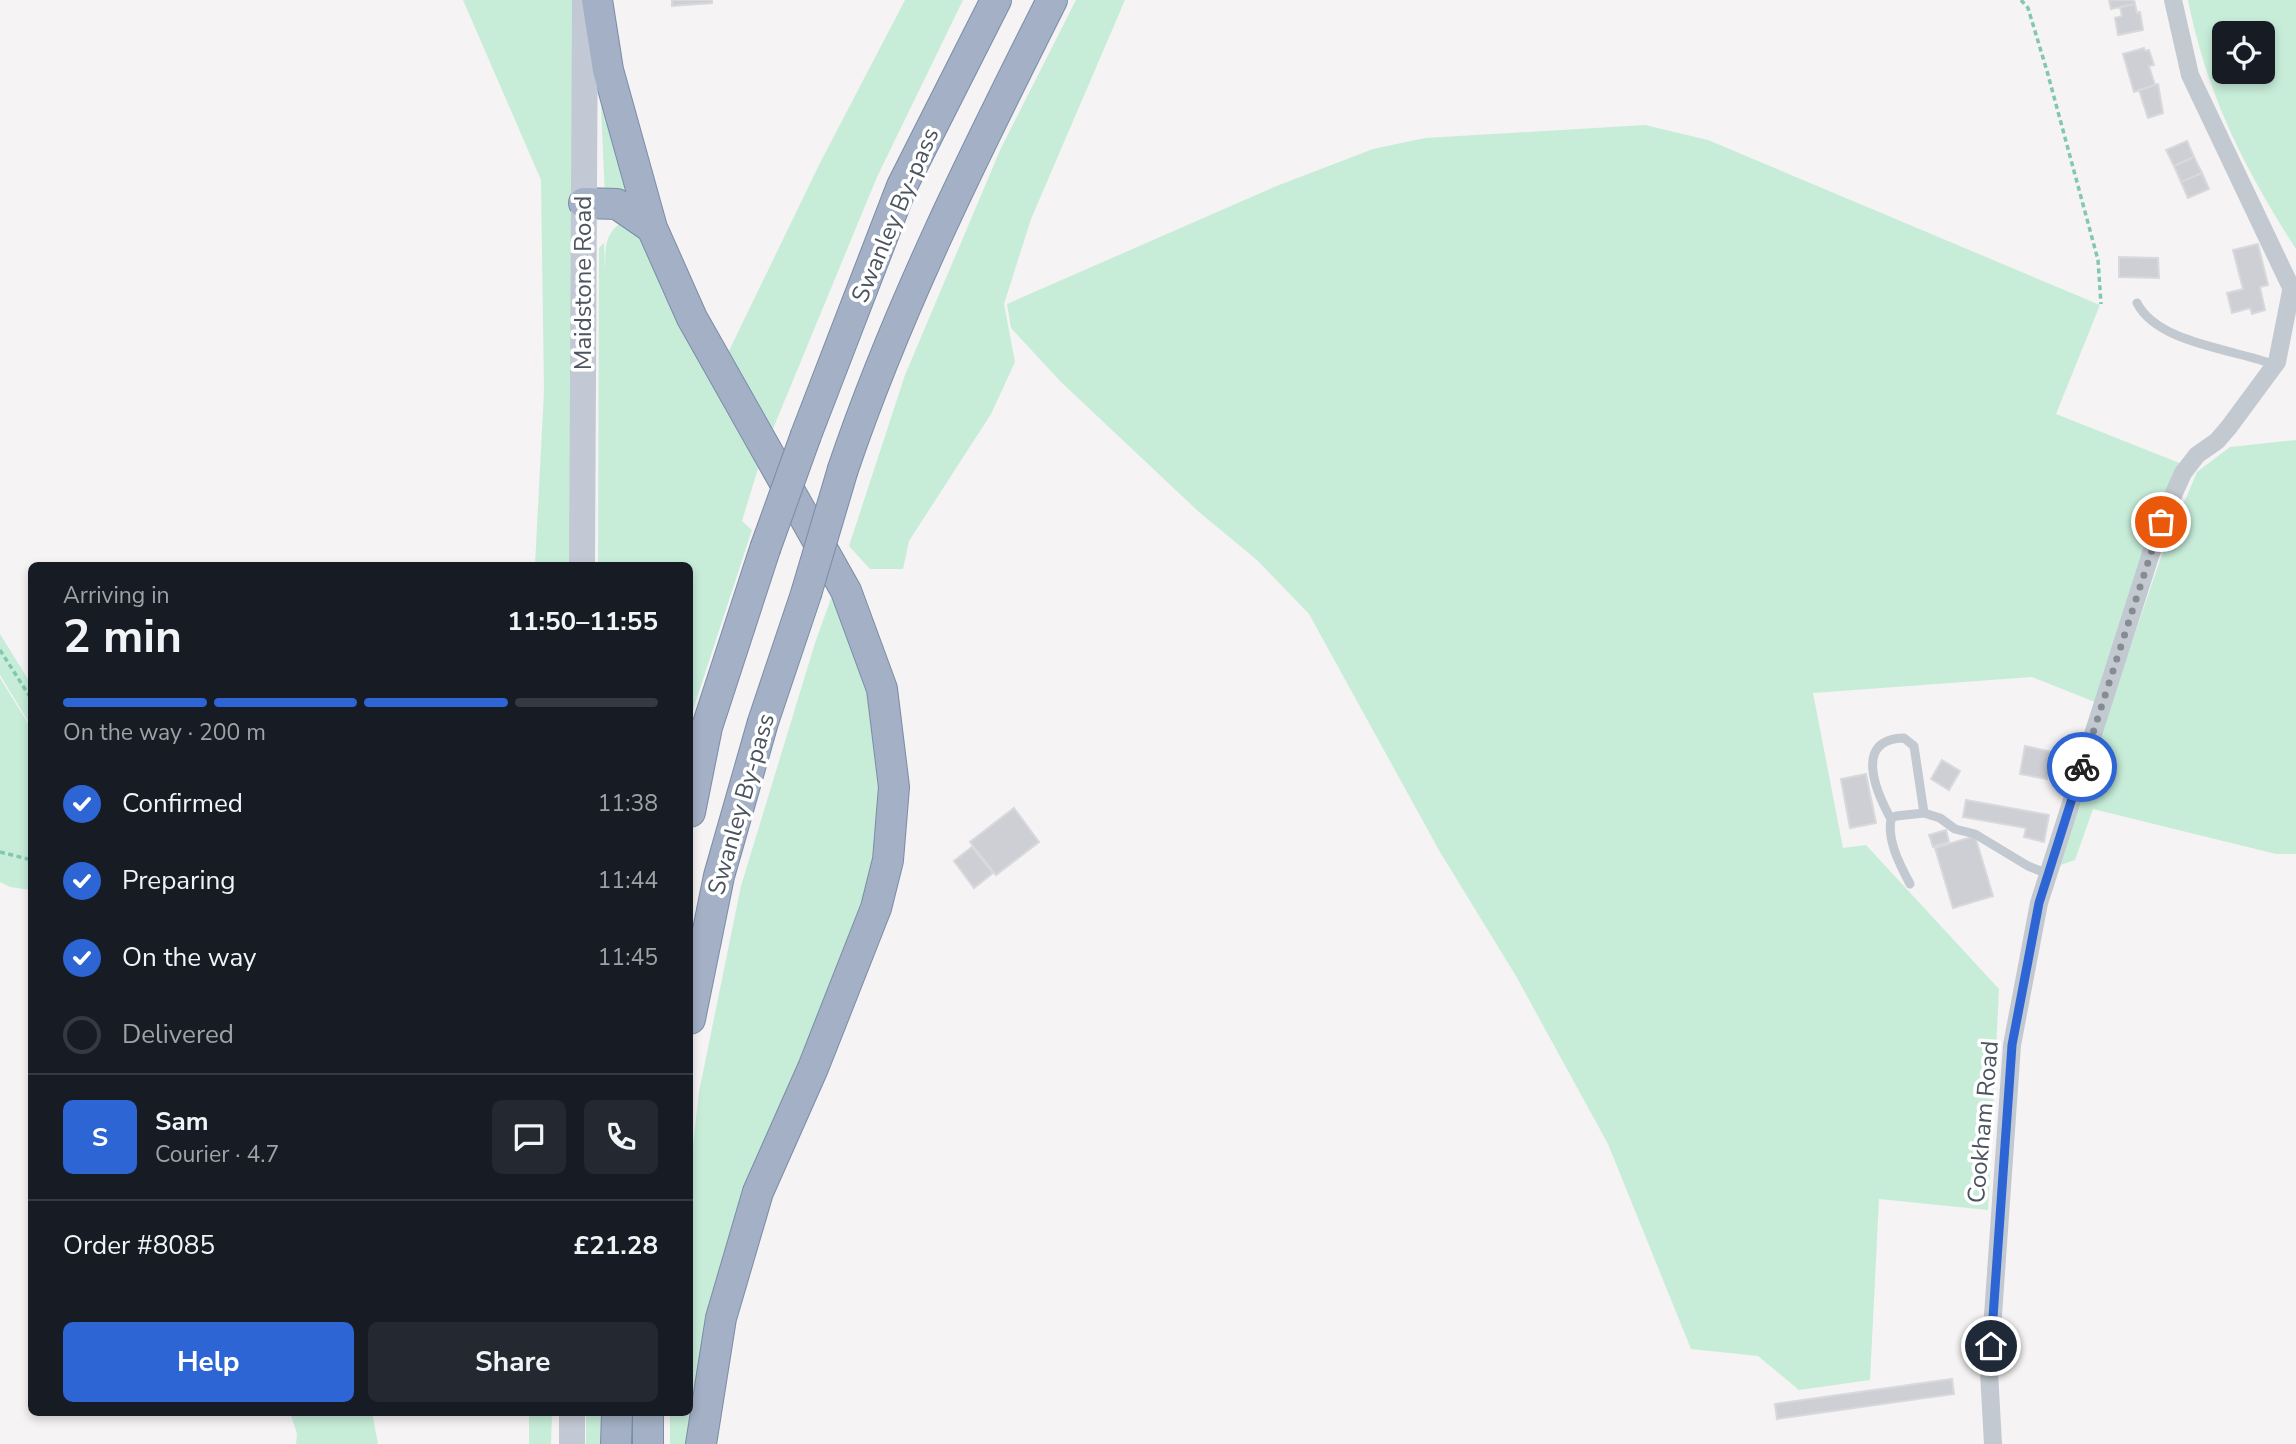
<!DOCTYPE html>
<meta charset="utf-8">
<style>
:root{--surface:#171b24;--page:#242831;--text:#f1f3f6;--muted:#9ea1a6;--line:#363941;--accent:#2d65d5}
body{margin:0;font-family:"Nunito Sans",sans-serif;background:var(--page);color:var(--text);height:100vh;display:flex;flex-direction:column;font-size:26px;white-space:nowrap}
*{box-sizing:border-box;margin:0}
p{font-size:23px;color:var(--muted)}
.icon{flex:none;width:38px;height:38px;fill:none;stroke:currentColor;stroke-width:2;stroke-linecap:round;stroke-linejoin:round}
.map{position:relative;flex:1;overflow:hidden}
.details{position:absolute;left:28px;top:562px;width:665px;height:854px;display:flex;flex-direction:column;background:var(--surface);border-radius:10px;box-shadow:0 4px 10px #0003}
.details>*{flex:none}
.buttons{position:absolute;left:2212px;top:21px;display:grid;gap:14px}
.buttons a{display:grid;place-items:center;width:63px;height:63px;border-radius:10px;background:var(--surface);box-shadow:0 4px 10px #0003;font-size:35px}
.pin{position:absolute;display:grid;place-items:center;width:60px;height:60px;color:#fff;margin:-30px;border:4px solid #fff;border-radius:50%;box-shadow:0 2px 7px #0007}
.courier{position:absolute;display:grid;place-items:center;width:70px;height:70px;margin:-35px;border:5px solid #2d65d5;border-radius:50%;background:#fff;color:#222;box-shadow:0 2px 9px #0007}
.headline em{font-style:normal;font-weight:700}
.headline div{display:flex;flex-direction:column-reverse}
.headline{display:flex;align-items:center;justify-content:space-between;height:119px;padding:0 35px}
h1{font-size:46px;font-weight:700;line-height:52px}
.bar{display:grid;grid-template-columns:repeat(4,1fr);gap:10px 7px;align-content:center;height:84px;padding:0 35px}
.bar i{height:9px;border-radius:5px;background:var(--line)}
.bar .on{background:var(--accent)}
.bar p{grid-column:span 4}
.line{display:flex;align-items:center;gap:18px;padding:0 35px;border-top:2px solid var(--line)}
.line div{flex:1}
.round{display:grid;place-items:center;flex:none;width:74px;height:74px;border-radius:10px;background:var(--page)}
ol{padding:0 35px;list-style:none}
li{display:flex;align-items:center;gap:21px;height:77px}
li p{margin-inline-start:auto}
li .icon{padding:7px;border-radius:50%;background:var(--accent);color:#fff;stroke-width:4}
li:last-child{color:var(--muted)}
li i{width:38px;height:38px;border:4px solid var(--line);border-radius:50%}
.button{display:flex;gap:14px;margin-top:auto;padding:14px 35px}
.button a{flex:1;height:80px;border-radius:10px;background:var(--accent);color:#fff;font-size:28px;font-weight:700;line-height:80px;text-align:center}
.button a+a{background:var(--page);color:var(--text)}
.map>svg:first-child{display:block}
</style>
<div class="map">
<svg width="2296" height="1444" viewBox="0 0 2296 1444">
<rect width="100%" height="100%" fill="#f5f3f3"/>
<path fill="#c7edd9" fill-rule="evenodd" d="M463,0H573L570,565H535L544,391L541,180Z
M905,0H963L877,177L770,436L726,357L820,163Z
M1076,0H1125L1031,219L1004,304L1015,362L991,414L909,541L903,569H870L849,546L905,375L1001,148Z
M2188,0H2296V249C2244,168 2207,95 2188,0ZM2224,33H2263V72H2224Z
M600,84L639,195L605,197Z
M1645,125L1708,140L2100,305L2056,414L2187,466L2100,704L2032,677L1813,693L1843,848L1866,845L1999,989L1988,1210L1879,1199L1870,1380L1799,1390L1758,1356L1691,1349L1608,1144L1516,976L1440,852L1309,614L1257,560L1199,512L1061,382L1011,328L1007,304L1274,187L1373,149L1425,138Z
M618,225H627L640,233L760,462L742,521L752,530L690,719V565H598L599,248L604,243L605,269C606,251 603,238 618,225Z
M2296,440V854H2276L2093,809L2075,860L2055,867L2160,560L2197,472L2230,447Z
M833,593L870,701L880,792L870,883L690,1444H670V1412H690V1172L699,1092L741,886L815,643Z
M0,634L31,684V726L0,675Z
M0,678L31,728V890L10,887L0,882Z
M290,1412H372L378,1444H296L297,1434Z
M529,1412H552L551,1444H529Z
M586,1412H602L601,1444H586Z"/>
<path fill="#cdcfd4" stroke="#d7d9dd" stroke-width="2" d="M672,0H712V3L672,6Z
M2109,0H2134L2135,4L2111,9Z
M2135,4L2137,13L2140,12L2143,30L2118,35L2115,18L2122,16L2120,7Z
M2144,48L2145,51L2149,50L2154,65L2149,66L2155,85L2134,92L2123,54Z
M2158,84L2163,113L2148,118L2139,90Z
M2187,141L2194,157L2174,166L2166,150Z
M2194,157L2202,173L2181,182L2174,166Z
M2202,173L2209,189L2188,198L2181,182Z
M2258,244L2268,285L2260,287L2265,310L2252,314L2250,308L2232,313L2227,293L2243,289L2233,250Z
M2119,257L2158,258L2159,278L2119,277Z
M2025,746L2052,752L2047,779L2020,774Z
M1942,760L1960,771L1949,790L1931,779Z
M1866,774L1876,823L1850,828L1841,779Z
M1966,800L2049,815L2044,842L2024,837L2026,828L1963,817Z
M1014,808L1039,842L996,875L970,842Z
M1946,830L1949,842L1933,847L1929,835Z
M1975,836L1993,896L1953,908L1935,848Z
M972,847L993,873L974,888L954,861Z
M1952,1379L1954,1394L1777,1419L1775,1404Z"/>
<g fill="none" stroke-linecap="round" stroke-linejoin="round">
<g stroke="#7b8ca8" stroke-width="32">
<path id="trunk" d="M597,0L608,70L652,228L692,318L846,591L882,689L894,787L888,860L876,908L813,1068L758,1192L721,1318L701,1444
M584,203L617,204L652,228
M806,435L902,186L996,0
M843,469C898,307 975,153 1052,0
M690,812L707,727L765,549
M690,1019L719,876L763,722L806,594
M616,1444L617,1412
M648,1444V1412"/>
</g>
<path stroke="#82c8ac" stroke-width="3.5" stroke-dasharray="5 3.5" stroke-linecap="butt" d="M2021,0L2028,8L2047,71L2098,260L2101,304
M0,650L32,700
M0,852L32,860"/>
<path stroke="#c2c9d0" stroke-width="9" d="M2137,303C2158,344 2235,349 2275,365
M1891,819C1876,792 1853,739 1904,738L1914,746L1924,813
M1910,884C1900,865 1887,841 1891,819L1896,816L1924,813L1940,818L1955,829L1975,834L2028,866L2048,874"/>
<path stroke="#c2c9d0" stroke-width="18" d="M2173,0L2190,75L2296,298
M1993,1444L1989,1372L2012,1045L2039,903L2161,522L2183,473L2197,455L2217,441L2229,427L2277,362L2291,291"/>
<path stroke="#c3c9d4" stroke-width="26" d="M582,565L585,0
M572,1444V1412"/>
<use href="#trunk" stroke="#a3b0c5" stroke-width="30"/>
<g stroke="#7b8ca8" stroke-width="32" stroke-linecap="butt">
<path id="trunk-bridge" d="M765,549L806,435
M806,594L843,469"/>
</g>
<use href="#trunk-bridge" stroke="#a3b0c5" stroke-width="30"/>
</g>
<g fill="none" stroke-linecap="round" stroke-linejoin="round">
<path stroke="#878c93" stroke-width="7" stroke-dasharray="0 12.6" d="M2082,767L2161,522"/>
<path stroke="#2d65d5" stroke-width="9" d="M1991,1346L2012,1045L2039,903L2082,767"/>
</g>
<g text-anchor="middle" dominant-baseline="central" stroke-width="7" stroke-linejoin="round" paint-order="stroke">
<g font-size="24" fill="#4c545f" stroke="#fff">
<text transform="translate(895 215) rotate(-67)">Swanley By-pass</text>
<text transform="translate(583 283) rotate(-90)">Maidstone Road</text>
<text transform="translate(741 804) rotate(-74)">Swanley By-pass</text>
<text transform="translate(1983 1122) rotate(-85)">Cookham Road</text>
</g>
</g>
</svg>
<div class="buttons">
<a><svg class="icon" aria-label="locate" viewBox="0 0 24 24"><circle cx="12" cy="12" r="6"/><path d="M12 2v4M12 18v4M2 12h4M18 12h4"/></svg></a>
</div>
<div class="pin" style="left:2161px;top:522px;background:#ea580c"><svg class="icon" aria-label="bag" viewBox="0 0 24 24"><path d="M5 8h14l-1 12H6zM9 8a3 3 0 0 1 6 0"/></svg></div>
<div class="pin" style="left:1991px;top:1346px;background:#1f2937"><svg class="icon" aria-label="home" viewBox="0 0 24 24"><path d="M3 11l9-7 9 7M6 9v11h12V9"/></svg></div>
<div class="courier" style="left:2082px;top:767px"><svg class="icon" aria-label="bike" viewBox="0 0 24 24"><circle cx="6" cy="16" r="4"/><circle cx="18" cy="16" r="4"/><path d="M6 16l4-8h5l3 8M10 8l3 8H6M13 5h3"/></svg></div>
<section class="details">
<div class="headline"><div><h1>2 min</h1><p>Arriving in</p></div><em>11:50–11:55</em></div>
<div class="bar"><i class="on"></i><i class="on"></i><i class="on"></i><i></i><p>On the way · 200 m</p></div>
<ol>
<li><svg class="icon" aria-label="check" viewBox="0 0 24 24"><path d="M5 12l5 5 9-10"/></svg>Confirmed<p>11:38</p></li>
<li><svg class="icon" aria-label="check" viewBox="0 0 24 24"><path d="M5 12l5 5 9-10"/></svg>Preparing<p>11:44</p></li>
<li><svg class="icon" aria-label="check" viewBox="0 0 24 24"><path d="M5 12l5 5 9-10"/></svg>On the way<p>11:45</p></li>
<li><i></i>Delivered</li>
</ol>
<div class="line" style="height:126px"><b class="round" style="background:var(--accent);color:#fff">S</b><div><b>Sam</b><p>Courier · 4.7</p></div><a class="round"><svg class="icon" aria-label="chat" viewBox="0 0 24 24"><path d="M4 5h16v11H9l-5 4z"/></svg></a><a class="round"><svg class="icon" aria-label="phone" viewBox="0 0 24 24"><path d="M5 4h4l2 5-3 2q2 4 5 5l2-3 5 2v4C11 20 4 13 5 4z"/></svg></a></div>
<div class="line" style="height:91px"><div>Order #8085</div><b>£21.28</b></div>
<div class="button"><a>Help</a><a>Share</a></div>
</section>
</div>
